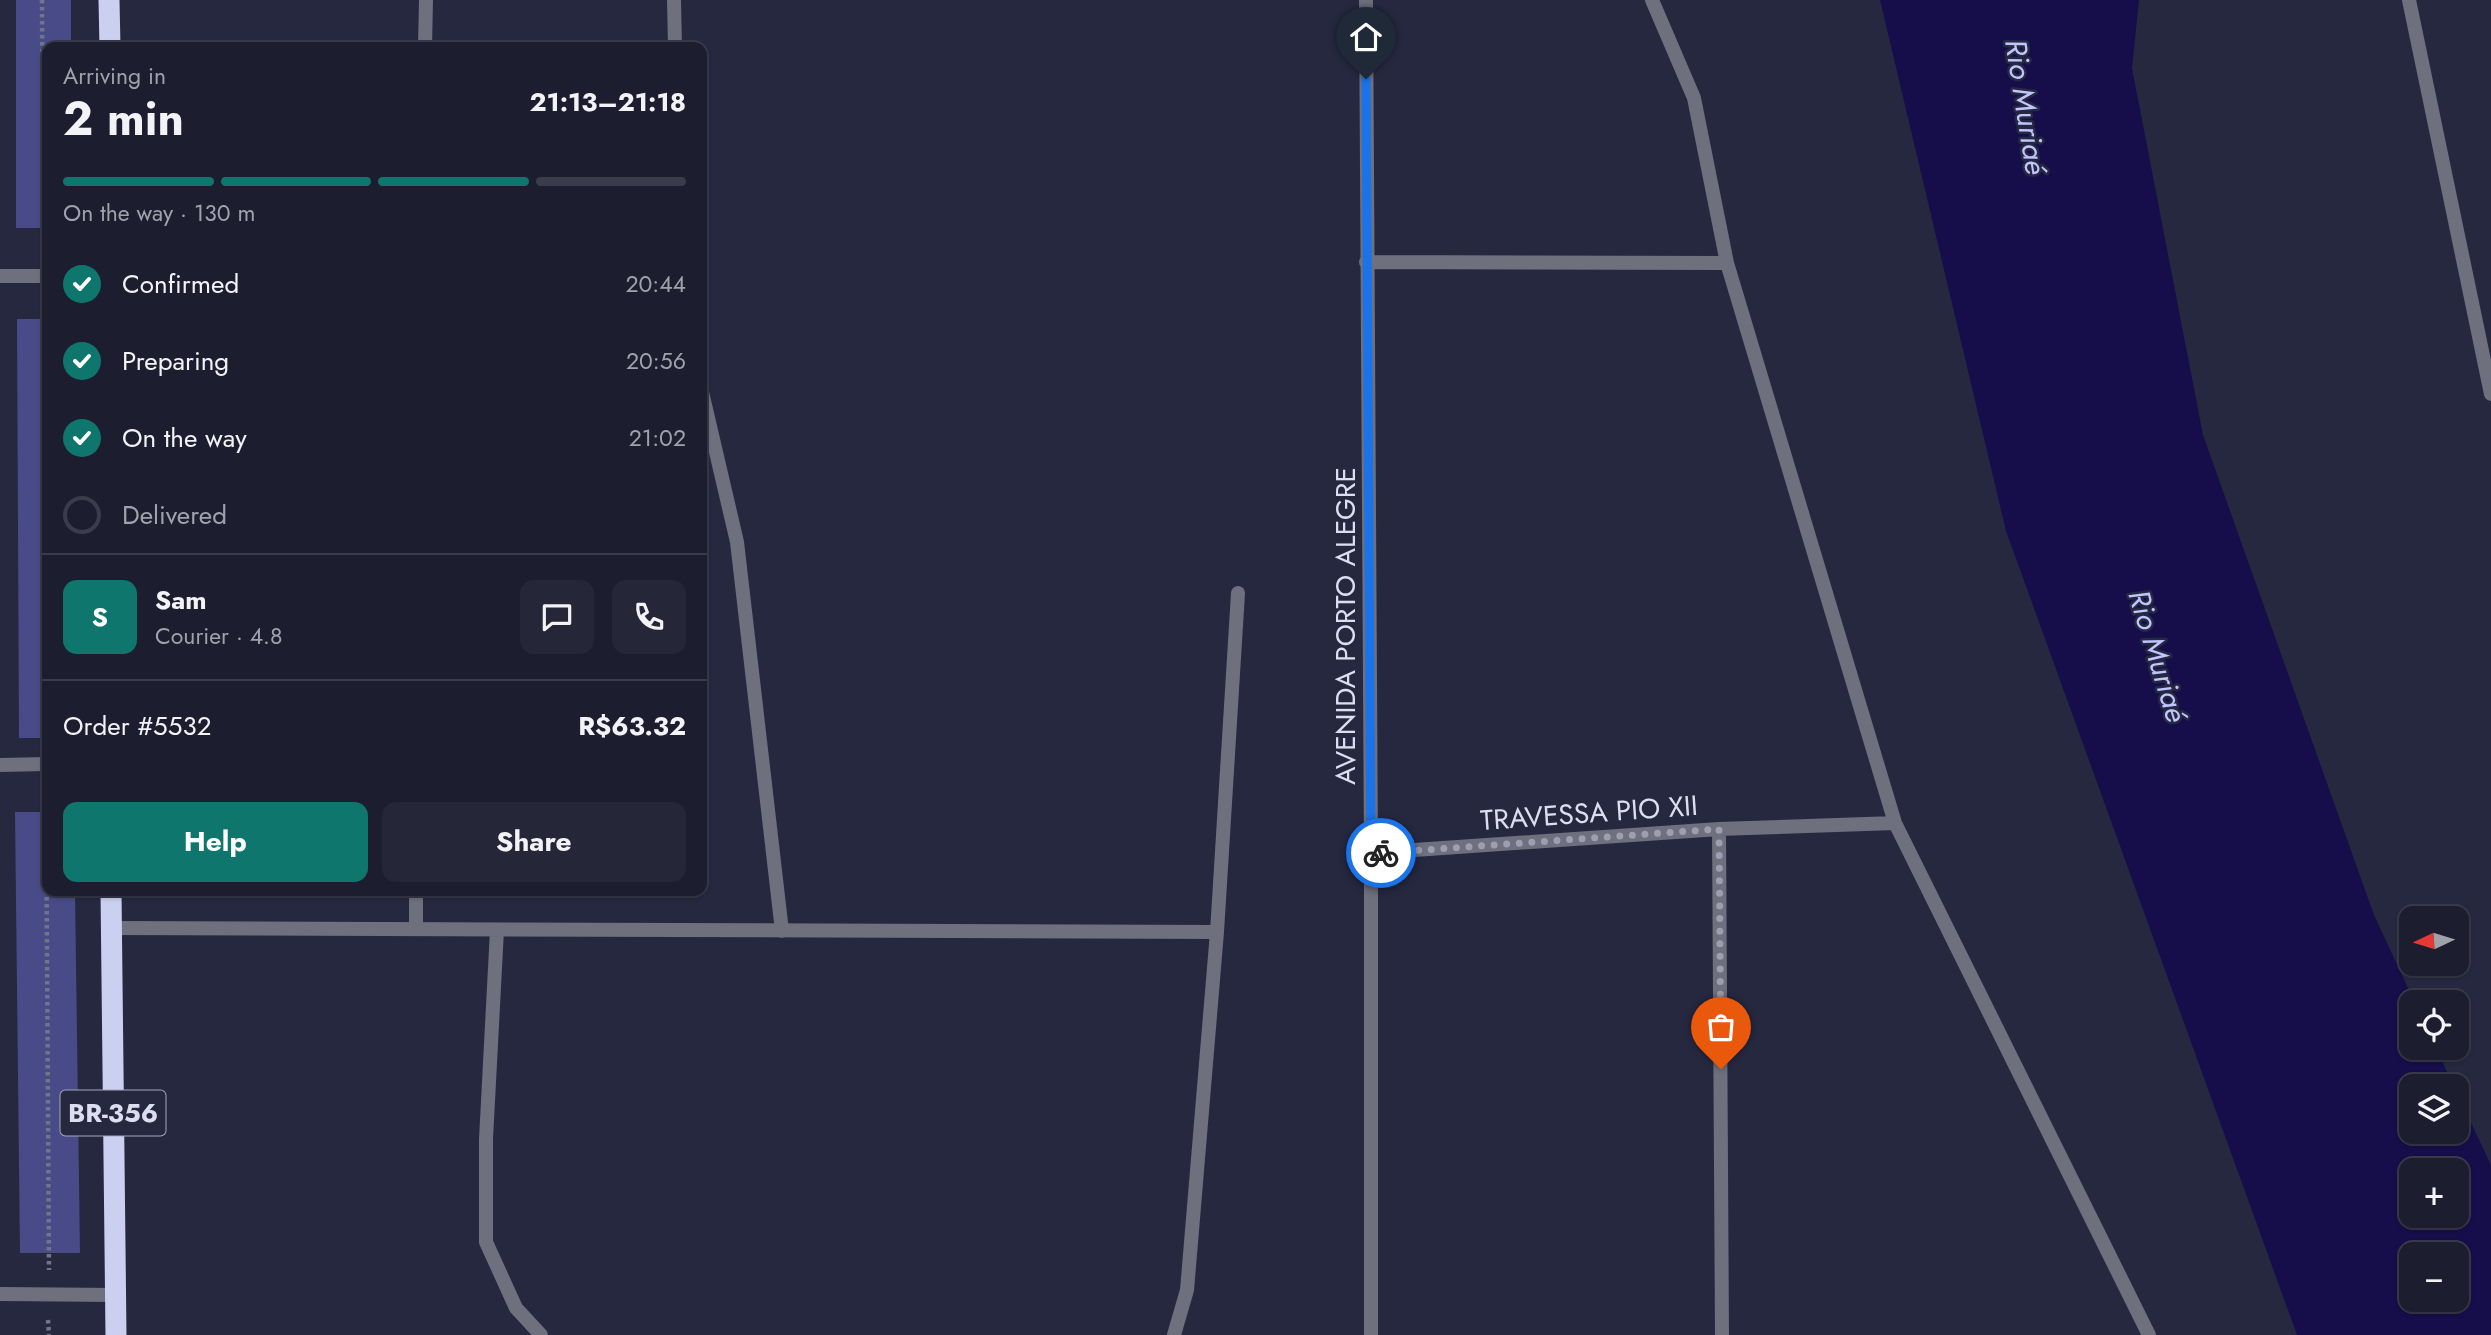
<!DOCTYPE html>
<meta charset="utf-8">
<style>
:root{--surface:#1c1e30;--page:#252738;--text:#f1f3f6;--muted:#a0a2ab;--line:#3a3c4c;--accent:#0f766e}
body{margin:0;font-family:Jost,sans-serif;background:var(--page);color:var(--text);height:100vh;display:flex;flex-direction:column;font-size:26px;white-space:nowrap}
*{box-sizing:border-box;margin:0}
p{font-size:23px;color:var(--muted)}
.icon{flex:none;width:38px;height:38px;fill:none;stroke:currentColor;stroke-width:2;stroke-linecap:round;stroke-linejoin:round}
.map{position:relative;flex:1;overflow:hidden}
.drawer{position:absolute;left:42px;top:42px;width:665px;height:854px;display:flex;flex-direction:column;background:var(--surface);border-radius:14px;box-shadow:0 2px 5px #0004,0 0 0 2px var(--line)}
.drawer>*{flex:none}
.needle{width:46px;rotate:266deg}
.controls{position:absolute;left:2399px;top:906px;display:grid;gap:14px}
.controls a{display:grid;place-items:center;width:70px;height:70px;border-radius:14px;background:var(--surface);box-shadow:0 2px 5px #0004,0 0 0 2px var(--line);font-size:35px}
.pin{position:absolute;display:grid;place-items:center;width:60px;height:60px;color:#fff;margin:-72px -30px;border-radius:50% 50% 50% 0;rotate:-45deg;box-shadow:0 0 7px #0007}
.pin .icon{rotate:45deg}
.courier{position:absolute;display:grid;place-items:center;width:70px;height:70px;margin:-35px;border:5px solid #1a73e8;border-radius:50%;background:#fff;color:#222;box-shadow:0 2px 9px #0007}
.headline em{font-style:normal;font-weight:700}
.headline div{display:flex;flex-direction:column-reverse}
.headline{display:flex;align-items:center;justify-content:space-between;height:119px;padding:0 21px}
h1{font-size:46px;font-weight:700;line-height:52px}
.bar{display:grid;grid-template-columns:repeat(4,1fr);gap:10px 7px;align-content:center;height:84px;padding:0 21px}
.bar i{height:9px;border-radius:5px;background:var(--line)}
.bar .selected{background:var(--accent)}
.bar p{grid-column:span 4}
.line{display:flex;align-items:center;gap:18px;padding:0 21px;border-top:2px solid var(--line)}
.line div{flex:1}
.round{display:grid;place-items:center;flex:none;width:74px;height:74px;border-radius:14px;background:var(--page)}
ol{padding:0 21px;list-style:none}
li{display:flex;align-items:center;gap:21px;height:77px}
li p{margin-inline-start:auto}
li .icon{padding:7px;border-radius:50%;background:var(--accent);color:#fff;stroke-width:4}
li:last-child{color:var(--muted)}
li i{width:38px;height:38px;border:4px solid var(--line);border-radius:50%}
.primary-button{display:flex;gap:14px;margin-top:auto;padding:14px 21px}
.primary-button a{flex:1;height:80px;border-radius:14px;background:var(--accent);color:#fff;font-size:28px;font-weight:700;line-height:80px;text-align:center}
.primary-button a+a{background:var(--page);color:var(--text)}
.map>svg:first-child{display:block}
</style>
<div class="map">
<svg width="2491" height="1335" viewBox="0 0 2491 1335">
<rect width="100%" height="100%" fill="#262840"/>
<path fill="#494b88" d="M16,0H71V47H47V228H16Z
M17,319H47V738H19Z
M15,812H47V891H75L80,1253H20Z"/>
<path fill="#160e4a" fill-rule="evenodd" d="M1880,0H2139L2132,68L2203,435L2374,915L2415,1003H2412V1048H2436L2454,1087H2412V1132H2457V1093L2491,1165V1335H2297L2006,531ZM2412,1171H2457V1216H2412ZM2412,1255H2457V1300H2412Z"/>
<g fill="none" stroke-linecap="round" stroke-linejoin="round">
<path stroke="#727489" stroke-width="4.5" stroke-dasharray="3.5 3.5" stroke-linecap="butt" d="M42,0L43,251
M43,302L46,738
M46,792L49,1270
M48,1320L49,1335"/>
<path stroke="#6e707d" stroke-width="14" d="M674,0L675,47
M2409,0L2491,394
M425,47L426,0
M702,392L737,542L782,931
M111,928L1217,932
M416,929V891
M497,930L486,1139V1242L516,1308L541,1335
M1174,1335L1187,1290L1217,932L1238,593"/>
<path stroke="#6e707d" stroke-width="14" d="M1366,0L1371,853V1335
M1652,0L1694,98L1727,263L1895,823L2149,1335
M1366,262L1727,263
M0,276H47
M0,765L47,764
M1719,829L1722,1335
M1371,853L1719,829L1895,823
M0,1294L115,1295"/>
<path stroke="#ccd0f0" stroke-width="21" d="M109,0L110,47
M111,891L116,1335"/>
</g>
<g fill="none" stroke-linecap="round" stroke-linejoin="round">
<path stroke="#9c9eb2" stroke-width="7" stroke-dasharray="0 12.6" d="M1381,853L1719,829L1721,1069"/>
<path stroke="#1a73e8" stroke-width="9" d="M1366,79L1371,853H1381"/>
</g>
<g text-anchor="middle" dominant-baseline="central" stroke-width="5" stroke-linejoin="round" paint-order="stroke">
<rect fill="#262840" stroke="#a5a7ba" stroke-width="2" x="60.5" y="1090.5" width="105" height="45" rx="5"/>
<g font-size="26" font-weight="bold" fill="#dcdeef">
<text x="113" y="1113">BR-356</text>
</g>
<g font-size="28" fill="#dcdeef" stroke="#262840">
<text transform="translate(1345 626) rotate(-90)">AVENIDA PORTO ALEGRE</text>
<text transform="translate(1589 813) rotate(-4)">TRAVESSA PIO XII</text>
</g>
<g font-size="30" font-style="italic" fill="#c0c5ff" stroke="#262840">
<text transform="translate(2026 107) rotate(81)">Rio Muriaé</text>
<text transform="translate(2158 656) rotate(73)">Rio Muriaé</text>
</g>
</g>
</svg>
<div class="controls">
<a><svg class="needle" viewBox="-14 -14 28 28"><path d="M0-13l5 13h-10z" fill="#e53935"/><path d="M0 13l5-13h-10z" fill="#a0a2ab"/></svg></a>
<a><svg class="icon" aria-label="locate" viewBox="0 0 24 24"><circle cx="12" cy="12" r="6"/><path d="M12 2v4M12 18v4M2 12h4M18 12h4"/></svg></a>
<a><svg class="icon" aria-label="layers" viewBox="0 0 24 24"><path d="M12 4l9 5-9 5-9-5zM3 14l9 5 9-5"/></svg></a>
<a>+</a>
<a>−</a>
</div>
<div class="pin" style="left:1721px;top:1069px;background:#ea580c"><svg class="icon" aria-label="bag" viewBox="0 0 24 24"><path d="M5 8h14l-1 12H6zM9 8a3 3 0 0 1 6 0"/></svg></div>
<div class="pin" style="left:1366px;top:79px;background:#1f2937"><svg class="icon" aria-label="home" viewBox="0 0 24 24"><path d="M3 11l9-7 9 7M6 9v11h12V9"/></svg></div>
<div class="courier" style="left:1381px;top:853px"><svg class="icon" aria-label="bike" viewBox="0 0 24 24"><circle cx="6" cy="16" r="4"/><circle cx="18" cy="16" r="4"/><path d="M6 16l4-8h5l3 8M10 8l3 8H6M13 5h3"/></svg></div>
<section class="drawer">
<div class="headline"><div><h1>2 min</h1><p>Arriving in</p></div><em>21:13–21:18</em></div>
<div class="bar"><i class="selected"></i><i class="selected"></i><i class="selected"></i><i></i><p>On the way · 130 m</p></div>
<ol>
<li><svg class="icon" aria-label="check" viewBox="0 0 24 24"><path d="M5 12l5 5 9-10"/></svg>Confirmed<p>20:44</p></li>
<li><svg class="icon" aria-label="check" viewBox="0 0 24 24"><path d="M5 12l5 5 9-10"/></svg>Preparing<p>20:56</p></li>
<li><svg class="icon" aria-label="check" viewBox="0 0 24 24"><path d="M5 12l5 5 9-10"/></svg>On the way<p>21:02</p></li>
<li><i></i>Delivered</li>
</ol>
<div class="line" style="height:126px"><b class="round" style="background:var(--accent);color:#fff">S</b><div><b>Sam</b><p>Courier · 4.8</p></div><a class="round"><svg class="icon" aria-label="chat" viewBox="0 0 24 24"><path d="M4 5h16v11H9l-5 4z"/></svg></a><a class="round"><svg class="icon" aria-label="phone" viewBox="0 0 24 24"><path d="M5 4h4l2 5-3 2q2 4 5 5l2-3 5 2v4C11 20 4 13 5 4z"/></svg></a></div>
<div class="line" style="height:91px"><div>Order #5532</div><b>R$63.32</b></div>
<div class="primary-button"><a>Help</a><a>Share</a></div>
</section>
</div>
